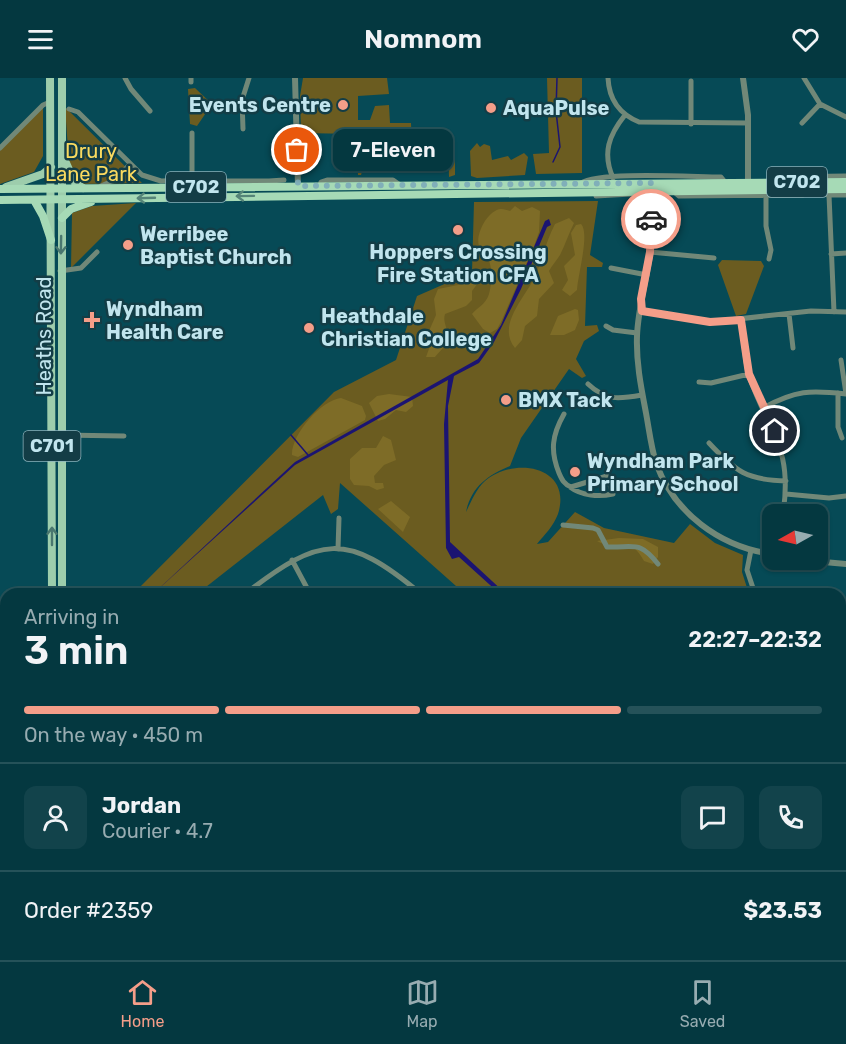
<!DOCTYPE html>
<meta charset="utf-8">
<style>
:root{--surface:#043840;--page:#12434b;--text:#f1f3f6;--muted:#97acb1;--line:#255259;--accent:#f49e89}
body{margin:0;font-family:Rubik,sans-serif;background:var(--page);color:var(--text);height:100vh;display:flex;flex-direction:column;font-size:22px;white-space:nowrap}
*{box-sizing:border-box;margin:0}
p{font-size:20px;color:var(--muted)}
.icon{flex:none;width:33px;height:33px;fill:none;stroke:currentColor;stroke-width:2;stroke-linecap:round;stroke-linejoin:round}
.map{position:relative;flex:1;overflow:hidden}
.sheet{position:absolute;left:0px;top:510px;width:846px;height:372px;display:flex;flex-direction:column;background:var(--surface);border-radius:18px 18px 0 0;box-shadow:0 2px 4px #0004,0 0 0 2px var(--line)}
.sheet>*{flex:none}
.needle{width:39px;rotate:262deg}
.fabs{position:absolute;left:762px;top:426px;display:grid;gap:12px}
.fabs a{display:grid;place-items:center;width:66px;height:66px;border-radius:12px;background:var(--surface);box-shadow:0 2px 4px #0004,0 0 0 2px var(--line);font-size:30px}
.pin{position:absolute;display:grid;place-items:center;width:51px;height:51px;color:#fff;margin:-26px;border:3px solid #fff;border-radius:50%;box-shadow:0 2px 6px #0007}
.courier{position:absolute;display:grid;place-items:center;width:60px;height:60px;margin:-30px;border:4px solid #f49e89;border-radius:50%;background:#fff;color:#222;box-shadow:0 2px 8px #0007}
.bubble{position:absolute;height:42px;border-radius:12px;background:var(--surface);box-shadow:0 2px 4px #0004,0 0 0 2px var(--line);font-size:20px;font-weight:600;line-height:42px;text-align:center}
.head em{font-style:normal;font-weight:600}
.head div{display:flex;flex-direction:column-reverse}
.head{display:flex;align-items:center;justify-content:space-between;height:102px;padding:0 24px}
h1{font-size:39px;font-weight:600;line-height:45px}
.bar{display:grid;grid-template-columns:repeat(4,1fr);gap:9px 6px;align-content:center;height:72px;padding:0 24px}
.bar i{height:8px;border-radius:4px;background:var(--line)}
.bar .active{background:var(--accent)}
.bar p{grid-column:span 4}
.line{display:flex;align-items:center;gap:15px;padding:0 24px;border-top:2px solid var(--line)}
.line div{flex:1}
.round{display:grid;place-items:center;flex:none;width:63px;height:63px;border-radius:12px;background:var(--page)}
header{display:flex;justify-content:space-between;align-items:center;height:78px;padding:0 24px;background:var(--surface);font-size:27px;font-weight:600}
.dock{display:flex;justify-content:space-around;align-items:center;height:84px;border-top:2px solid var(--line);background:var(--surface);font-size:16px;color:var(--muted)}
.dock a{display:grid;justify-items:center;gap:3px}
.dock .active{color:var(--accent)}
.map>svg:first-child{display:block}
</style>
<header><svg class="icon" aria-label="menu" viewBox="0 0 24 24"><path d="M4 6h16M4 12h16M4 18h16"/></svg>Nomnom<svg class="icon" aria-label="heart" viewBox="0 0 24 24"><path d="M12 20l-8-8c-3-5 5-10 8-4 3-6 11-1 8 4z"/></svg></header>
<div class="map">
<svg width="846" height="882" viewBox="0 0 846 882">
<rect width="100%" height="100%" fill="#064a56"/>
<path fill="#6b5c20" d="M303,0H387L389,16L358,18V42H370L375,28L389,27L390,45H411L412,71L395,76L393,85H370L363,90L361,97H358L356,56L301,55L300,18Z
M547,0H582V95L536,96L533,76L549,75Z
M195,10L212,26L197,48L190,46L188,11Z
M43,27V78L34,94L0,106V72Z
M65,29L142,105L80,106L69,85Z
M477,65L480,69L484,66L490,68L492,82L508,78L511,82L524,75L528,79L525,97L477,100L471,98L470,73Z
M448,66L455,70V97L449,99Z
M598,123L590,177L603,185L602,189H587L585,248L597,247L599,253L584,263L576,281L586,298L582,300L569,291L521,360L510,388C488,397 471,409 466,434C471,424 476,411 485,403C514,378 573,388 558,436C553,449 545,456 537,466L548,464L575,434L604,450L674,465L690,446L715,465L743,477L742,494L749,516H465L340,405L338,431L331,436L323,417L197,516H133L334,314L396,282L417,218L472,194L474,124Z
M136,125L71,190L72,135L92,128Z
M722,182L761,183L764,188L746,236L736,238L718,187Z
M6,595V695L0,696V603Z
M557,876H814L822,882H559Z"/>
<path fill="#7e6c27" d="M515,128L522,133L532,129L540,133L539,154L534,168L501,244L497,251L490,255L483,251L472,236C478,229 486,226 489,216C492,205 493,188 487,179C484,175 480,173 479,168C475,156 488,132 501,131C504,131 507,132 510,133Z
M569,140L574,145C569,155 565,167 560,177C557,182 552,187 549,193L554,205L539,221L537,238L525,248L522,262L515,270C495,246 529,216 537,194C543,178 547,161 555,146Z
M581,146C590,155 578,196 577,212L570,218L562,212L568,202L564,188L575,177L571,155L576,147Z
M473,199L478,205L472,213V222L466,228L445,236C442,246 450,252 447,262C446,268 439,274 435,279H426L430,268L429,253L436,237L434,221L438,211L463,206Z
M575,231L578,232L579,242L575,252L564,257H550L558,238Z
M389,316L412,319L413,328L406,334L396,332L385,341L378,343L369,325L377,318Z
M341,320L362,328L366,338L365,342L298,379L292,377C291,357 321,322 341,320Z
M383,358L391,362L396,382L384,387L374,398L375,405H383L384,410L377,412L369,408L354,407L350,401V381L362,370H376Z
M391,423L410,439L403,454L378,431Z
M619,460L643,461L658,469V479L653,486L644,483C630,456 617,474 597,463Z"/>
<path fill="#1b1472" d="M549,141L551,147L547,149L521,211L494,264L479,285L454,298L448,328L450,464L506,516H500L459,479L452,481L446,470L444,346L448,302L295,387L153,516L295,384L478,281L501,247L545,143Z"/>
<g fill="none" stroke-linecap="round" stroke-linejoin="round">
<path stroke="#1b1472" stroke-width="1.5" d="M553,84L560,69L556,33L557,0
M291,357L308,377
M0,639L6,631"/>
<path stroke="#718878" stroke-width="5" d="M125,0L131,11L150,33
M608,0C609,22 619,36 639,44L748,45
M804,0L820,26L846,39
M691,3V46
M191,4V0
M69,31L78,34L142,97L161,103L192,102
M802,45L820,26
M243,51L242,22L249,0
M192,55V104
M0,70L43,27L50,24
M613,100C602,75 609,57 625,37
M269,103L284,102
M768,104L775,99L846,98
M581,105C599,93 694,99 721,99L725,104
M101,108L117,101L130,86
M320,108L321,104L327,102H393L400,107
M210,109L214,103H269L271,109
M820,112L827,117H846
M673,113L679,118L803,117L811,114
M766,117V148L771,172L769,181
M829,117L834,234
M596,118L631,116
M650,174L714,180
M831,176L846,175
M611,190L647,197
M60,193L81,190L97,174
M642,233L710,244L811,233L846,234
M789,236L793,270
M741,242C744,260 744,281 749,298C769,356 793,368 783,436
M606,248L613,252L637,255
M841,282L846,316
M699,304L711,305L749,296
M588,306C606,323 619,321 642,317
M838,315V349L842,360
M763,330C796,312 810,312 846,316
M564,336C552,357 550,373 559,395C562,402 564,406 571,409L607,398
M61,357L124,358
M709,365C736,394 747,402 786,403
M570,409C582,418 599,419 613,416L609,405
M786,416L829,420L846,418
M563,447L593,450L598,452L607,469C635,470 639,462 658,486
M338,471L339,440
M751,472L747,492L755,516
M292,482L307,510L314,516
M245,516C320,458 346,453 421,516
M840,547L846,548
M840,607L846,593
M840,685H846
M840,741L846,753
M840,773L846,769
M0,788L6,791
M0,838H1
M126,876V882
M554,876V877
M185,882V876
M250,882L254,876
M396,882L403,876"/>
<path stroke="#718878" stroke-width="6" d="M295,0L298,108
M743,0L748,37V104
M651,113C651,134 653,156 650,177C646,204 638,231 637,258C636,284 641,309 646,335C649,351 651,369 656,385C674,435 720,469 772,476
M802,482L846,486
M0,542L6,543
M0,546L6,547
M378,876L387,882
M839,882L846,872"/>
<path stroke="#9dcdac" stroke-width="8" d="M50,0L52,516
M62,0V516
M66,85L75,105L83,110
M6,109L43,96L51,89
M54,876V882
M63,876V882"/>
<path stroke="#a6dab6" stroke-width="8" d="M0,111L846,104
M0,122L846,111
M34,122L43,138L51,162
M62,140L71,131L91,124"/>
</g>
<defs><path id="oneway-shaft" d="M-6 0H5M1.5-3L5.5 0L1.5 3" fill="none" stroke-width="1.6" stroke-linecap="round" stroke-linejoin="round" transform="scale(1.5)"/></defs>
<g stroke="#558478">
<use href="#oneway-shaft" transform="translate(245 118) rotate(179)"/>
<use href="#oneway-shaft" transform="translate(146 120) rotate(178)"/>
</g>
<g stroke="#4a776f">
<use href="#oneway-shaft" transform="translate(61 167) rotate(91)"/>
<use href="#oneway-shaft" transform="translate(52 458) rotate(-90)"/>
</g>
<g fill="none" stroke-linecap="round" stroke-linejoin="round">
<path stroke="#80afb9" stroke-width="6" stroke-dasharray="0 10.8" d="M297,72L298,108L651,105V141"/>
<path stroke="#f49e89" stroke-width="8" d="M651,141L650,174L641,221L642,233L710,244L741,242L749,296L775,353"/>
</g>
<g fill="#f49e89" stroke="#133d46" stroke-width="2">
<circle cx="343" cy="27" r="6"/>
<circle cx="491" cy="30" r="6"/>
<circle cx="458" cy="152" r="6"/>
<circle cx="128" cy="167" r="6"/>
<path d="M89 233h6v6h6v6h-6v6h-6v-6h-6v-6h6z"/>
<circle cx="309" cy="250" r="6"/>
<circle cx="506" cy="322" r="6"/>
<circle cx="575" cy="394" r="6"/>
</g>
<g text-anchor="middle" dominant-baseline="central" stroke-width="5" stroke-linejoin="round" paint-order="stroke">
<g fill="#133d46" stroke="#8db3bc" stroke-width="1.5">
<rect x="767" y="89" width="60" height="30" rx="4.5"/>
<rect x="166" y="94" width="60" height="30" rx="4.5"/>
<rect x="23.5" y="353" width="57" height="30" rx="4.5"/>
</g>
<g font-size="18" font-weight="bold" fill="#c1e5ee">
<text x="797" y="104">C702</text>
<text x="196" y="109">C702</text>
<text x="52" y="368">C701</text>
</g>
<g font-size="20" font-weight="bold" fill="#c1e5ee" stroke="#133d46" text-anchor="start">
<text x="331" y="27" text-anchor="end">Events Centre</text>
<text x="503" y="30">AquaPulse</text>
<text x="140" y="156">Werribee<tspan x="140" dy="23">Baptist Church</tspan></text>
<text x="458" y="174" text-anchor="middle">Hoppers Crossing<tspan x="458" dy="23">Fire Station CFA</tspan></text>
<text x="106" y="231">Wyndham<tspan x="106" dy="23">Health Care</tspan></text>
<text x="321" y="238">Heathdale<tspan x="321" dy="23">Christian College</tspan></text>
<text x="518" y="322">BMX Tack</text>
<text x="587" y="383">Wyndham Park<tspan x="587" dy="23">Primary School</tspan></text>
</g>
<g font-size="20" fill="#fada5f" stroke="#133d46">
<text x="91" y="73">Drury<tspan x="91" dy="23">Lane Park</tspan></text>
</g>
<g font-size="20" fill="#c1e5ee" stroke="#133d46">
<text transform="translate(44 258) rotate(-90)">Heaths Road</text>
</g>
</g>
</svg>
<div class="fabs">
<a><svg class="needle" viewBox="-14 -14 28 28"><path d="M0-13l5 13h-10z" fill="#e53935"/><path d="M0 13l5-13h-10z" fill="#97acb1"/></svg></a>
</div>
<div class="pin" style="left:297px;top:72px;background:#ea580c"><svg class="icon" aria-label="bag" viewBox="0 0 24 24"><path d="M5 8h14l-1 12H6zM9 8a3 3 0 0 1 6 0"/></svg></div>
<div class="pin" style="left:775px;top:353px;background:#1f2937"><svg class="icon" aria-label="home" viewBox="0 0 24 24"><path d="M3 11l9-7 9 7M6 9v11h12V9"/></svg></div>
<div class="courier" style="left:651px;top:141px"><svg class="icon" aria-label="car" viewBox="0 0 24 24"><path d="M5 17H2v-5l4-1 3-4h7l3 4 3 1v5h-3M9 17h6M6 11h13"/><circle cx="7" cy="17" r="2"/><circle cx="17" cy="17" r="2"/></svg></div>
<div class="bubble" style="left:333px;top:51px;width:120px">7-Eleven</div>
<section class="sheet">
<div class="head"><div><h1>3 min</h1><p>Arriving in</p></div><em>22:27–22:32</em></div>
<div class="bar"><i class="active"></i><i class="active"></i><i class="active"></i><i></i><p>On the way · 450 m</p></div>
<div class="line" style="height:108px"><a class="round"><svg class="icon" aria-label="person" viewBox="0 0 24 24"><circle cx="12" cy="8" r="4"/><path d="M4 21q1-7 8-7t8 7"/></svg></a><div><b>Jordan</b><p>Courier · 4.7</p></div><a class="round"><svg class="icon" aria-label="chat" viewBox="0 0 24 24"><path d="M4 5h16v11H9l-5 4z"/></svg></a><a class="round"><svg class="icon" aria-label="phone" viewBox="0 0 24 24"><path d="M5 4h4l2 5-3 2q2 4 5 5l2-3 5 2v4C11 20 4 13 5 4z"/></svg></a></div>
<div class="line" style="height:78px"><div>Order #2359</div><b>$23.53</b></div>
</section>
</div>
<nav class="dock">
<a class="active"><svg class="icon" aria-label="home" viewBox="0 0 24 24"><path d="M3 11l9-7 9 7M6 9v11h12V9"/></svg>Home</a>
<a><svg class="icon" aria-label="map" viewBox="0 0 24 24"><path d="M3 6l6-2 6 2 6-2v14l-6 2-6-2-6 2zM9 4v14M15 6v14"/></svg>Map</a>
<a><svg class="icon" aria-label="saved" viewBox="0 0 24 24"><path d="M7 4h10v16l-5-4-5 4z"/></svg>Saved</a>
</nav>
